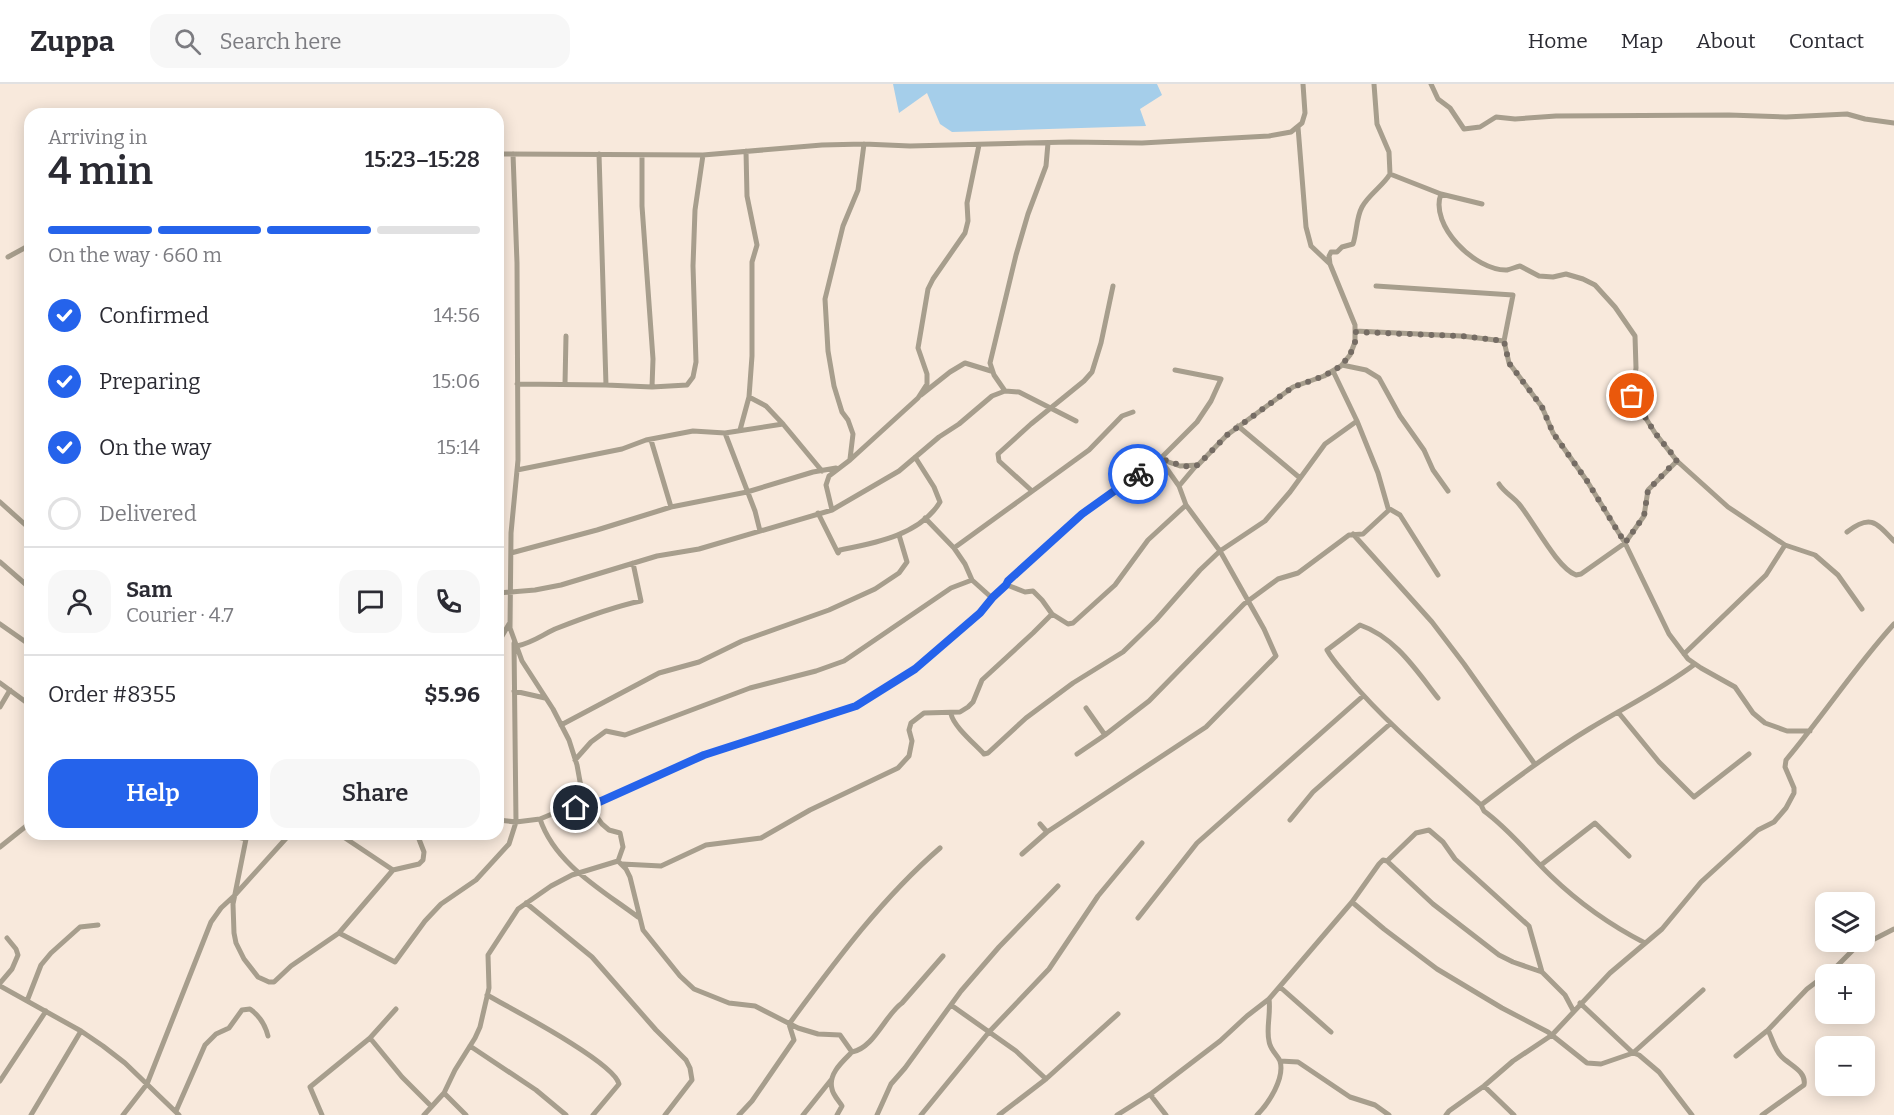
<!DOCTYPE html>
<meta charset="utf-8">
<style>
:root{--surface:#fff;--page:#f7f7f7;--text:#2b2b33;--muted:#7c7c81;--line:#e1e1e2;--accent:#2563eb}
body{margin:0;font-family:Bitter,serif;background:var(--page);color:var(--text);height:100vh;display:flex;flex-direction:column;font-size:22px;white-space:nowrap}
*{box-sizing:border-box;margin:0}
p{font-size:20px;color:var(--muted)}
.icon{flex:none;width:33px;height:33px;fill:none;stroke:currentColor;stroke-width:2;stroke-linecap:round;stroke-linejoin:round}
.map{position:relative;flex:1;overflow:hidden}
.sheet{position:absolute;left:24px;top:24px;width:480px;height:732px;display:flex;flex-direction:column;background:var(--surface);border-radius:18px;box-shadow:0 3px 15px #0003}
.sheet>*{flex:none}
.tools{position:absolute;left:1815px;top:808px;display:grid;gap:12px}
.tools a{display:grid;place-items:center;width:60px;height:60px;border-radius:12px;background:var(--surface);box-shadow:0 3px 15px #0003;font-size:30px}
.pin{position:absolute;display:grid;place-items:center;width:51px;height:51px;color:#fff;margin:-26px;border:3px solid #fff;border-radius:50%;box-shadow:0 2px 6px #0007}
.courier{position:absolute;display:grid;place-items:center;width:60px;height:60px;margin:-30px;border:4px solid #2563eb;border-radius:50%;background:#fff;color:#222;box-shadow:0 2px 8px #0007}
.summary em{font-style:normal;font-weight:600}
.summary div{display:flex;flex-direction:column-reverse}
.summary{display:flex;align-items:center;justify-content:space-between;height:102px;padding:0 24px}
h1{font-size:39px;font-weight:600;line-height:45px}
.bar{display:grid;grid-template-columns:repeat(4,1fr);gap:9px 6px;align-content:center;height:72px;padding:0 24px}
.bar i{height:8px;border-radius:4px;background:var(--line)}
.bar .selected{background:var(--accent)}
.bar p{grid-column:span 4}
.line{display:flex;align-items:center;gap:15px;padding:0 24px;border-top:2px solid var(--line)}
.line div{flex:1}
.round{display:grid;place-items:center;flex:none;width:63px;height:63px;border-radius:18px;background:var(--page)}
ol{padding:0 24px;list-style:none}
li{display:flex;align-items:center;gap:18px;height:66px}
li p{margin-inline-start:auto}
li .icon{padding:6px;border-radius:50%;background:var(--accent);color:#fff;stroke-width:4}
li:last-child{color:var(--muted)}
li i{width:33px;height:33px;border:3px solid var(--line);border-radius:50%}
.button{display:flex;gap:12px;margin-top:auto;padding:12px 24px}
.button a{flex:1;height:69px;border-radius:18px;background:var(--accent);color:#fff;font-size:24px;font-weight:600;line-height:69px;text-align:center}
.button a+a{background:var(--page);color:var(--text)}
header{display:flex;align-items:center;gap:36px;box-sizing:border-box;height:84px;padding:0 30px;background:var(--surface);border-bottom:2px solid var(--line)}
header strong{font-size:28px}
nav{display:flex;gap:33px;margin-inline-start:auto;font-size:21px}
.search{width:420px;height:54px;background:var(--page);display:flex;align-items:center;gap:15px;box-sizing:border-box;padding:0 21px;border-radius:18px;color:var(--muted);font-size:22px}
.map>svg:first-child{display:block}
</style>
<header>
<strong>Zuppa</strong>
<div class="search"><svg class="icon" aria-label="search" viewBox="0 0 24 24"><circle cx="10" cy="10" r="6"/><path d="M15 15l6 6"/></svg>Search here</div>
<nav><a>Home</a><a>Map</a><a>About</a><a>Contact</a></nav>
</header>
<div class="map">
<svg width="1894" height="1031" viewBox="0 0 1894 1031">
<rect width="100%" height="100%" fill="#f8e9dc"/>
<path fill="#a5ceea" d="M893,0H1157L1162,11L1140,25L1146,42L952,48L940,40L927,9L899,29Z"/>
<g fill="none" stroke-linecap="round" stroke-linejoin="round">
<path stroke="#a79e8d" stroke-width="5" d="M1431,0L1438,15L1450,24L1464,45L1480,43L1496,33L1515,35L1556,32L1729,31L1786,33L1847,30L1865,35L1894,39
M1298,43L1306,143L1311,162L1330,180
M498,70L703,71L822,61L864,60L910,62L1070,58L1142,59L1269,52L1291,48L1302,39L1305,29L1303,0
M513,70L517,179L518,376L511,449L510,544L522,577L553,625L569,656L577,681L583,714L602,740L609,746L620,749L623,763L618,777L626,785L630,793L643,846L680,892L694,905L729,919L755,922L798,944L818,950L840,951L852,968C874,964 885,931 902,919L943,872
M642,71V122L653,275L652,303
M1390,90L1441,110C1429,141 1475,187 1507,186C1511,185 1516,183 1520,182L1539,192L1553,193L1566,190L1583,195L1595,201L1615,223L1635,252L1636,284L1632,312L1655,349L1677,377L1728,423L1785,461L1815,471L1838,491L1862,525
M1441,110L1482,120
M8,173L30,161
M1376,202L1513,211L1504,257L1509,279L1542,323L1553,349L1587,397L1625,459L1669,550L1688,575L1701,584L1735,603L1753,629L1765,639L1787,647H1810
M1355,247L1461,252L1504,257
M1342,281L1366,286L1379,294L1400,332L1424,366L1433,386L1448,407
M1333,287L1357,337L1378,389L1388,424L1400,431L1438,491
M517,300L606,301L599,70
M565,300L566,252
M606,301L652,303L687,301L693,293L696,278L693,182L695,126L703,71
M1005,307L994,291L990,279L1016,171L1028,130L1046,82L1048,59
M921,311L950,288L965,279L991,287
M783,340L822,387
M1238,342L1300,394
M740,346L749,313
M725,349L755,427L760,447
M651,356L671,423
M850,375L853,350L848,336L842,328L834,302L828,267L825,215L843,142L858,106L864,60
M1160,375L1180,382L1198,381L1227,351L1293,303L1324,292L1341,282L1350,271L1355,258V241L1330,180L1329,172L1331,168H1337L1342,163L1353,160C1357,148 1356,134 1362,123C1369,110 1383,102 1390,90L1389,68L1377,40L1374,0
M517,386L622,365L646,356L693,347L725,349L783,340L766,322L749,313L752,272V178L757,161L747,112L746,67
M1499,400C1504,408 1513,413 1519,420C1534,438 1557,484 1576,491L1581,490L1625,459L1644,432L1648,406L1677,377
M1179,402L1195,383
M1032,407L999,377L998,370L1031,340L1084,297L1092,288L1101,259L1113,202
M0,418L30,445
M832,426L826,401L829,392L850,376L918,314L927,300V290L918,264L928,205L933,195L965,149L968,137L967,119L979,61
M818,429L838,469L840,466C875,459 920,451 940,418L934,403L915,373
M925,434L954,464L965,480L972,496L992,514
M1847,448C1870,430 1876,438 1894,457
M1353,450L1432,538L1464,580L1534,679
M954,464L1089,366L1122,332L1133,328
M511,469L597,446L671,423L747,408L813,388L836,384
M0,478L30,504
M498,509L535,506L561,501L657,472L699,465L832,426L899,387L939,353L959,340L992,312L1005,307L1019,308L1076,337
M1052,530L1068,540L1073,539L1115,501L1148,456L1186,421
M0,540L30,561
M498,559L509,540
M517,562C534,558 540,552 555,545C583,534 612,523 641,517L633,479
M1684,570L1766,491L1785,461
M0,599L30,621
M514,607L545,614
M1438,614C1416,586 1395,553 1360,541L1327,566C1333,577 1342,586 1350,596C1389,642 1436,680 1481,721L1484,727C1510,746 1528,770 1551,792C1579,819 1610,841 1645,859
M0,623L10,606
M1086,624L1105,651L1149,617L1244,520L1278,495L1298,489L1349,451L1363,450L1389,426
M1618,628L1659,678L1694,713L1749,670
M951,630C954,643 975,660 984,670L988,669L1026,634L1073,599L1123,568L1156,536L1200,486L1220,467L1265,437L1290,408L1325,360L1357,337
M561,641L659,589L699,578L742,557L829,526L875,505L899,489L907,478L899,451
M1077,670L1105,651
M575,676L591,658L606,647L625,651L750,604L816,587L844,577L951,504L972,496
M1481,721C1516,694 1551,668 1589,645C1625,623 1662,605 1695,580
M540,735L564,725L588,722L704,671L856,622L915,585L980,529L1008,497L1082,430L1160,375L1197,338L1211,317L1221,295L1175,286
M498,736L516,738L540,735C555,780 602,806 638,833
M1290,736L1313,708L1390,640
M1040,740L1047,748
M226,750L246,755
M248,750L246,755L233,820L234,849L236,859L244,875L258,893L269,898H274L291,882L339,849L393,786L419,780L423,776L424,768L417,750
M339,750L393,786
M0,763L30,739
M1022,770L1047,748L1206,643L1276,572L1264,545L1220,467L1186,421L1179,402L1160,375
M1387,777L1416,749L1429,746L1443,758L1455,775L1529,842L1542,888
M622,780L661,782L706,761L761,754L810,726L898,684L909,672L912,657L909,646L911,639L924,629L960,628L968,623L973,618L982,596L1033,549L1052,530L1042,516L1033,507L1025,508L1007,501
M1541,781L1595,739L1629,772
M1352,818L1379,780L1383,776L1387,777L1433,820L1499,871L1513,878L1542,888L1565,911L1573,926
M526,819L592,873L656,946L686,976L690,984L692,996L665,1031
M1138,834L1197,759L1363,612
M339,849L395,878L425,837L441,820L476,796L509,760L516,738L514,559
M0,899L12,885L18,871L16,865L7,854
M0,902L81,947L103,962L125,979L179,1031
M1280,903L1331,948
M487,911C510,924 614,978 619,1000L593,1031
M27,917L41,881L51,869L80,843L98,841
M1580,919L1633,969L1703,906
M951,921L1016,967L1046,995
M370,954L402,993L431,1022
M470,962L536,1006L566,1031
M1736,972L1768,946L1807,905L1835,884L1853,866L1894,845
M1280,977L1298,978L1350,1013L1375,1021L1389,1031
M0,997L46,927
M1484,1002L1514,1031
M444,1009L466,1031
M1152,1009V1013L1166,1031
M176,1027L205,961L216,950L229,944L242,926L250,925C260,932 265,940 268,952
M31,1031L81,947
M123,1031L147,1000L211,838L221,824L234,812L290,750
M322,1031L310,1003L370,954L396,925
M424,1031L444,1009L455,986L475,954L480,943L489,904L488,871L518,825L551,802L572,791L618,777
M739,1031L752,1017L794,956L789,940C835,878 881,815 940,764
M803,1031L831,996
M837,1031L842,1022C839,1017 833,1011 832,1005C828,990 842,978 852,968
M877,1031L891,1000L905,984L961,907L999,863L1058,802
M921,1031L989,948L1049,885L1098,812L1142,759
M999,1031L1046,995L1118,930
M1117,1031L1152,1009L1220,957L1247,932L1269,915L1352,818L1384,845L1437,885L1502,924L1548,948L1587,979L1601,980L1633,969L1639,971L1659,988L1692,1031
M1257,1031C1269,1019 1285,994 1280,977C1277,970 1270,966 1269,957C1266,945 1271,929 1269,915
M1446,1031L1449,1027L1484,1002L1513,977L1552,951L1610,889L1662,845L1701,798L1758,746L1774,738L1786,724L1794,709V704L1785,683L1786,676C1823,632 1855,583 1894,540
M1762,1031L1804,1001C1807,987 1789,981 1781,972C1775,966 1772,954 1768,946"/>
</g>
<g fill="none" stroke-linecap="round" stroke-linejoin="round">
<path stroke="#756c64" stroke-width="6" stroke-dasharray="0 10.8" d="M1138,390L1160,375C1174,377 1183,386 1198,381L1227,351L1293,303L1324,292L1341,282L1350,271L1355,258V248L1461,252L1504,257L1509,279L1542,323L1553,349L1587,397L1625,459L1644,432L1648,406L1677,376L1655,349L1632,312"/>
<path stroke="#2563eb" stroke-width="8" d="M576,724L588,723L704,671L856,622L915,585L980,529L993,513L1006,501L1008,497L1082,430L1138,390"/>
</g>
</svg>
<div class="tools">
<a><svg class="icon" aria-label="layers" viewBox="0 0 24 24"><path d="M12 4l9 5-9 5-9-5zM3 14l9 5 9-5"/></svg></a>
<a>+</a>
<a>−</a>
</div>
<div class="pin" style="left:1632px;top:312px;background:#ea580c"><svg class="icon" aria-label="bag" viewBox="0 0 24 24"><path d="M5 8h14l-1 12H6zM9 8a3 3 0 0 1 6 0"/></svg></div>
<div class="pin" style="left:576px;top:724px;background:#1f2937"><svg class="icon" aria-label="home" viewBox="0 0 24 24"><path d="M3 11l9-7 9 7M6 9v11h12V9"/></svg></div>
<div class="courier" style="left:1138px;top:390px"><svg class="icon" aria-label="bike" viewBox="0 0 24 24"><circle cx="6" cy="16" r="4"/><circle cx="18" cy="16" r="4"/><path d="M6 16l4-8h5l3 8M10 8l3 8H6M13 5h3"/></svg></div>
<section class="sheet">
<div class="summary"><div><h1>4 min</h1><p>Arriving in</p></div><em>15:23–15:28</em></div>
<div class="bar"><i class="selected"></i><i class="selected"></i><i class="selected"></i><i></i><p>On the way · 660 m</p></div>
<ol>
<li><svg class="icon" aria-label="check" viewBox="0 0 24 24"><path d="M5 12l5 5 9-10"/></svg>Confirmed<p>14:56</p></li>
<li><svg class="icon" aria-label="check" viewBox="0 0 24 24"><path d="M5 12l5 5 9-10"/></svg>Preparing<p>15:06</p></li>
<li><svg class="icon" aria-label="check" viewBox="0 0 24 24"><path d="M5 12l5 5 9-10"/></svg>On the way<p>15:14</p></li>
<li><i></i>Delivered</li>
</ol>
<div class="line" style="height:108px"><a class="round"><svg class="icon" aria-label="person" viewBox="0 0 24 24"><circle cx="12" cy="8" r="4"/><path d="M4 21q1-7 8-7t8 7"/></svg></a><div><b>Sam</b><p>Courier · 4.7</p></div><a class="round"><svg class="icon" aria-label="chat" viewBox="0 0 24 24"><path d="M4 5h16v11H9l-5 4z"/></svg></a><a class="round"><svg class="icon" aria-label="phone" viewBox="0 0 24 24"><path d="M5 4h4l2 5-3 2q2 4 5 5l2-3 5 2v4C11 20 4 13 5 4z"/></svg></a></div>
<div class="line" style="height:78px"><div>Order #8355</div><b>$5.96</b></div>
<div class="button"><a>Help</a><a>Share</a></div>
</section>
</div>
